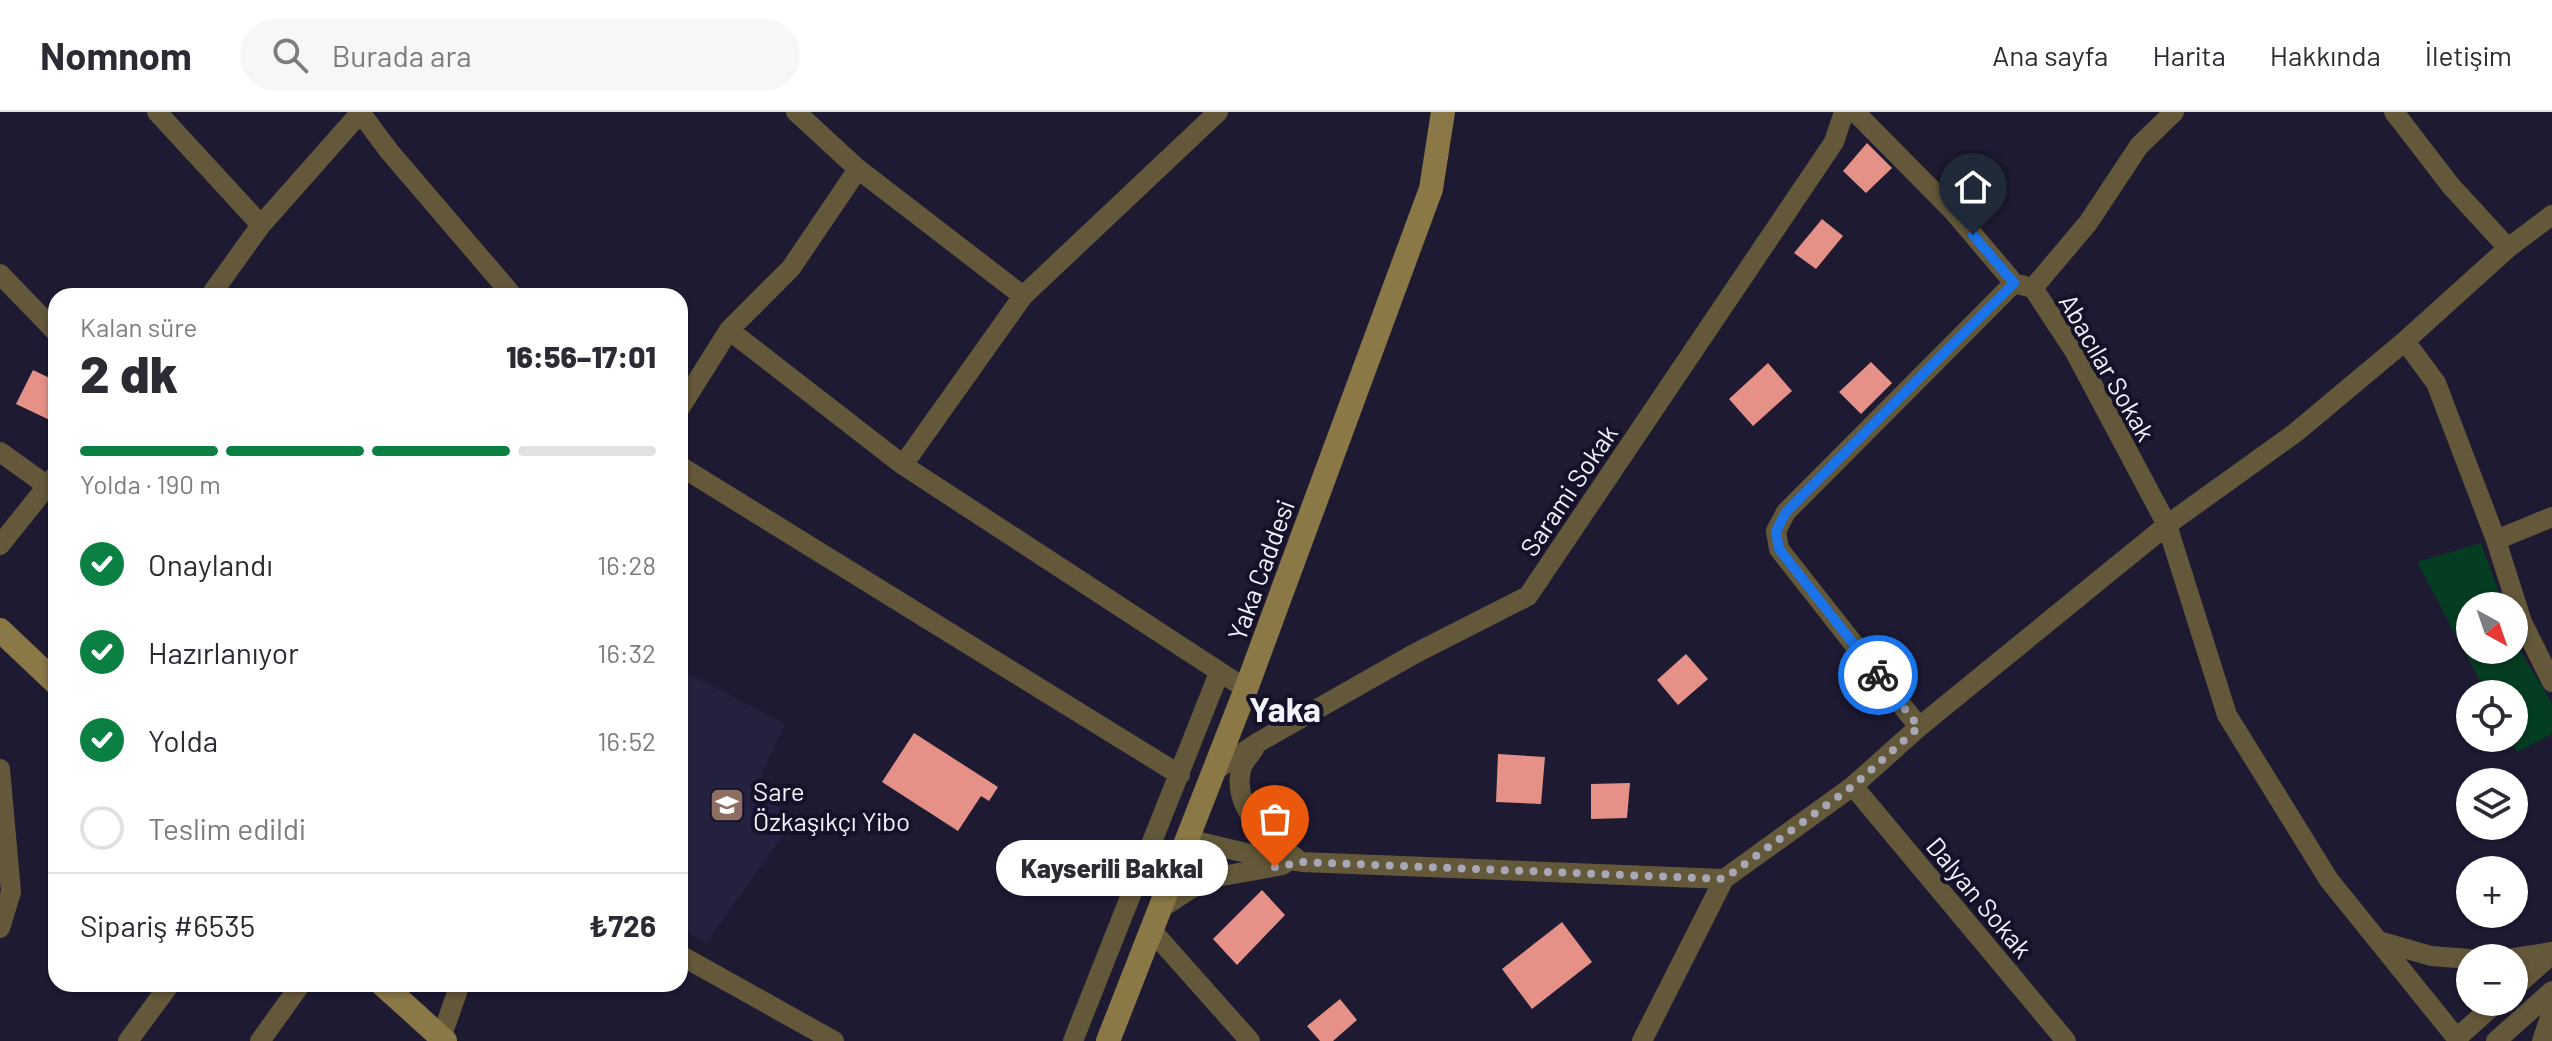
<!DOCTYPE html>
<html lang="tr">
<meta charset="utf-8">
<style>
:root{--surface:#fff;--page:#f7f7f7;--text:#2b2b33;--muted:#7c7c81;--line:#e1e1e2;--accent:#0b8043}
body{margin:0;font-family:Barlow,sans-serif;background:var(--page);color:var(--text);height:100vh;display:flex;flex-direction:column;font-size:30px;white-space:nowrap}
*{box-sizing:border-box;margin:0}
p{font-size:26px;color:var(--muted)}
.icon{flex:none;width:44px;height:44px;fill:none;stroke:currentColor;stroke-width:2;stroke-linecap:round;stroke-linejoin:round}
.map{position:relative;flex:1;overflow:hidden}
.sheet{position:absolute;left:48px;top:176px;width:640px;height:704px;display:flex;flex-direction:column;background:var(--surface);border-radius:24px;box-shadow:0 2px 6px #0004}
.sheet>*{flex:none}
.needle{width:52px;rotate:140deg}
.fabs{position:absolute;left:2456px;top:480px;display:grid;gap:16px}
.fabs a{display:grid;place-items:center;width:72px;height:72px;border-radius:50%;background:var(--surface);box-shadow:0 2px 6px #0004;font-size:40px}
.pin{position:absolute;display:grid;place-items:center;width:68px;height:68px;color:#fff;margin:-82px -34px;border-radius:50% 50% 50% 0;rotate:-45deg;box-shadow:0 0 8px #0007}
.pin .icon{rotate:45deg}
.courier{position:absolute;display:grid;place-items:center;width:80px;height:80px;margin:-40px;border:6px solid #1a73e8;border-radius:50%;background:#fff;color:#222;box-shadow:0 2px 10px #0007}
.bubble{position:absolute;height:56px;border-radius:28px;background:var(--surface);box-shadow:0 2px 6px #0004;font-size:26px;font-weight:800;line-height:56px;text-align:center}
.head em{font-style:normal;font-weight:800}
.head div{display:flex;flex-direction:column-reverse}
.head{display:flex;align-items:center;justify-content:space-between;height:136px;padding:0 32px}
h1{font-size:52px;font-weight:800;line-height:60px}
.bar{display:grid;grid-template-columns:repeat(4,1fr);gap:12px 8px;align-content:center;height:96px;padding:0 32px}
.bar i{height:10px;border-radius:6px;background:var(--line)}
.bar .active{background:var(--accent)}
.bar p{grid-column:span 4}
.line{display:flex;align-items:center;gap:20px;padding:0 32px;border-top:2px solid var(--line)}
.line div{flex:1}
ol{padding:0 32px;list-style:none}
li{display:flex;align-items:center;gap:24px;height:88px}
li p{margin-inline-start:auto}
li .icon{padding:8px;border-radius:50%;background:var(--accent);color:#fff;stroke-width:4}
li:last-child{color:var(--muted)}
li i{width:44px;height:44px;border:4px solid var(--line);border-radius:50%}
header{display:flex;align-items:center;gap:48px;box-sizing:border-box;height:112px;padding:0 40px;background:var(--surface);border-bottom:2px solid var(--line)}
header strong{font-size:38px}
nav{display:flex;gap:44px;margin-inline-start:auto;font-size:28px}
.search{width:560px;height:72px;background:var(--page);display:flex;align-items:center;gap:20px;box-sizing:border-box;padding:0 28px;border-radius:44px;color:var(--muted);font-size:30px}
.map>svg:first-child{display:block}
</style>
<header>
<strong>Nomnom</strong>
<div class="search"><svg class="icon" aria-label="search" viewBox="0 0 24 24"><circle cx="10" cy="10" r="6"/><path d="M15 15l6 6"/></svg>Burada ara</div>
<nav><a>Ana sayfa</a><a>Harita</a><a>Hakkında</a><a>İletişim</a></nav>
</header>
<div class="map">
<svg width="2552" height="929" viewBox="0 0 2552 929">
<rect width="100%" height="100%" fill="#1d1a32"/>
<path fill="#24213f" d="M680,557L785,612L754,679L795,707L706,831L680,816Z"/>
<path fill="#053d22" d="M2481,431L2504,494H2470V538H2514V521L2521,540L2552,591V622L2517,640L2510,626H2514V582H2487L2417,450Z"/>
<path fill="#e59187" d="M1867,31L1892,56L1866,81L1843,59Z
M1822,107L1843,124L1816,157L1794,141Z
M1871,250L1892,271L1861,302L1839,280Z
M1768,251L1792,279L1753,314L1729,287Z
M33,258L56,269V311L16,292Z
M1686,542L1708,567L1678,593L1657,568Z
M914,621L998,675L989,689L981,684L958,719L882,670Z
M1498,642L1545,645L1541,692L1496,690Z
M1630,671L1627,706L1591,707V672Z
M1262,778L1285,803L1237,853L1213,827Z
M1562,810L1592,850L1532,897L1502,857Z
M1340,887L1357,908L1333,929H1320L1307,914Z"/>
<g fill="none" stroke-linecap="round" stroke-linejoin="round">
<path stroke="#63583a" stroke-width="20" d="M157,0L261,113
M360,0L389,39L513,184
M796,0L858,57L1023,184L1218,0
M1855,0L1953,99L2014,171L2033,176L2075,240L2167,413L2227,603L2329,768L2459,929
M2394,0L2451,74L2508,136
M0,162L56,220
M2033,176L2088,111L2139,34L2174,0
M210,184L261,113L361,0
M729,218L791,156L858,57
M2405,229L2436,271L2496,428L2522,510L2552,570
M680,296L729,218L903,353L1246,577
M0,340L56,380
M903,353L1023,184
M680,354L1180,663
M2496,428L2552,405
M0,433L56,363
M1919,615L1779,437L1776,419L1786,400L2014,171
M1254,637C1250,643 1242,651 1241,658C1232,697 1269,727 1296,746
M0,657L11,780L0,816
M1214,659L1259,630L1414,542L1528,484L1834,30L1844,0
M1853,674L2066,929
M1187,727L1246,741L1302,750L1724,767L1853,674L1919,615L2167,413L2295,321L2405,229L2508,136L2552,103
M1161,796L1192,776L1217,765L1283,753
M1153,820L1250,929
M2379,829L2431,844L2470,847
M680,843L834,929
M2514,846L2552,840
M2514,876L2552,842
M2457,926L2497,890
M128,929L170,872
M260,929L301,872
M440,929L460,872
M1073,929L1219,561
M1642,929L1724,767
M2496,929L2552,879
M2542,929L2552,900"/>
<path stroke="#8a7847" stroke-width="24" d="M0,518L56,571
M382,872L445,929
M1108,929L1246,577L1431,77L1443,0"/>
</g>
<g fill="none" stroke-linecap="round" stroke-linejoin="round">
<path stroke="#a8a7b6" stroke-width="8" stroke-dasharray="0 14.4" d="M1275,755L1302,750L1724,767L1853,674L1919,615L1878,563"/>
<path stroke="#1a73e8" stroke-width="10" d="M1878,563L1779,437L1776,419L1786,400L2014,171L1973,123"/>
</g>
<defs>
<g id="school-square" transform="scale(1.8)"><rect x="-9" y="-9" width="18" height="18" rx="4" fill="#8d6e63" stroke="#141128"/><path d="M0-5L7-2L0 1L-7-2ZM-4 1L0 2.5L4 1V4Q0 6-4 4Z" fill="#fff"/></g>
</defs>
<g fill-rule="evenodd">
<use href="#school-square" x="727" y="693"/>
</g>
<g text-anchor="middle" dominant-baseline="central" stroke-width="8" stroke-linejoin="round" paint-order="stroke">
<g font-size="26" fill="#f3f3fd" stroke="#141128">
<text transform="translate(2108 255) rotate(60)">Abacılar Sokak</text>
<text transform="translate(1568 378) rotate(-56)">Sarami Sokak</text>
<text transform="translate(1260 458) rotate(-70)">Yaka Caddesi</text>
<text transform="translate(1980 785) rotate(50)">Dalyan Sokak</text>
</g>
<g font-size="26" fill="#f3f3fd" stroke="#141128" text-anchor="start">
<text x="753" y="678">Sare<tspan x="753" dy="30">Özkaşıkçı Yibo</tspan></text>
</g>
<g font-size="34" font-weight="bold" fill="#f3f3fd" stroke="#141128">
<text x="1285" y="596">Yaka</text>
</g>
</g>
</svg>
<div class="fabs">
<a><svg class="needle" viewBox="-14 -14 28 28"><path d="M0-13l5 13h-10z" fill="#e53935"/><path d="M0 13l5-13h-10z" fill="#7c7c81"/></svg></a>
<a><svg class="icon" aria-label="locate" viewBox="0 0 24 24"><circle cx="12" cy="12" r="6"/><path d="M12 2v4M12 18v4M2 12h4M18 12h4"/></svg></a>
<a><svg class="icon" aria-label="layers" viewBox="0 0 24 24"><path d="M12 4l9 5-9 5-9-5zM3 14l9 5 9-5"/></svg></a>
<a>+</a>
<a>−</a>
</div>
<div class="pin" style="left:1275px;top:755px;background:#ea580c"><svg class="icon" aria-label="bag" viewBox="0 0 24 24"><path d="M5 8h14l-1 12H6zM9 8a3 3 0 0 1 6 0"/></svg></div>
<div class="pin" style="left:1973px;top:123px;background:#1f2937"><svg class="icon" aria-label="home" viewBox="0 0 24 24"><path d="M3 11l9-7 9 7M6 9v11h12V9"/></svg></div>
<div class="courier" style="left:1878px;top:563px"><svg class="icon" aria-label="bike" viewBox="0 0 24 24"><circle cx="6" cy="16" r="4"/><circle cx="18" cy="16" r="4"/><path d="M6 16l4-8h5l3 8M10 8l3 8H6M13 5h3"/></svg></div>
<div class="bubble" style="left:996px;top:728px;width:232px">Kayserili Bakkal</div>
<section class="sheet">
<div class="head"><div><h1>2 dk</h1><p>Kalan süre</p></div><em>16:56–17:01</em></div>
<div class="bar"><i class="active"></i><i class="active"></i><i class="active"></i><i></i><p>Yolda · 190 m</p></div>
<ol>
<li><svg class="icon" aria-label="check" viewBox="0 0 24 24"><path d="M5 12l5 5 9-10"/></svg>Onaylandı<p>16:28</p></li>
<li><svg class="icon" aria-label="check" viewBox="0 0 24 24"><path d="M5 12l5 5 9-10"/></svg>Hazırlanıyor<p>16:32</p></li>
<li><svg class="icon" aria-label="check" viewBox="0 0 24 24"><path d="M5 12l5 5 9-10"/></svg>Yolda<p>16:52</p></li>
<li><i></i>Teslim edildi</li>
</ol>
<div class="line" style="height:104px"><div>Sipariş #6535</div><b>₺726</b></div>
</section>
</div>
